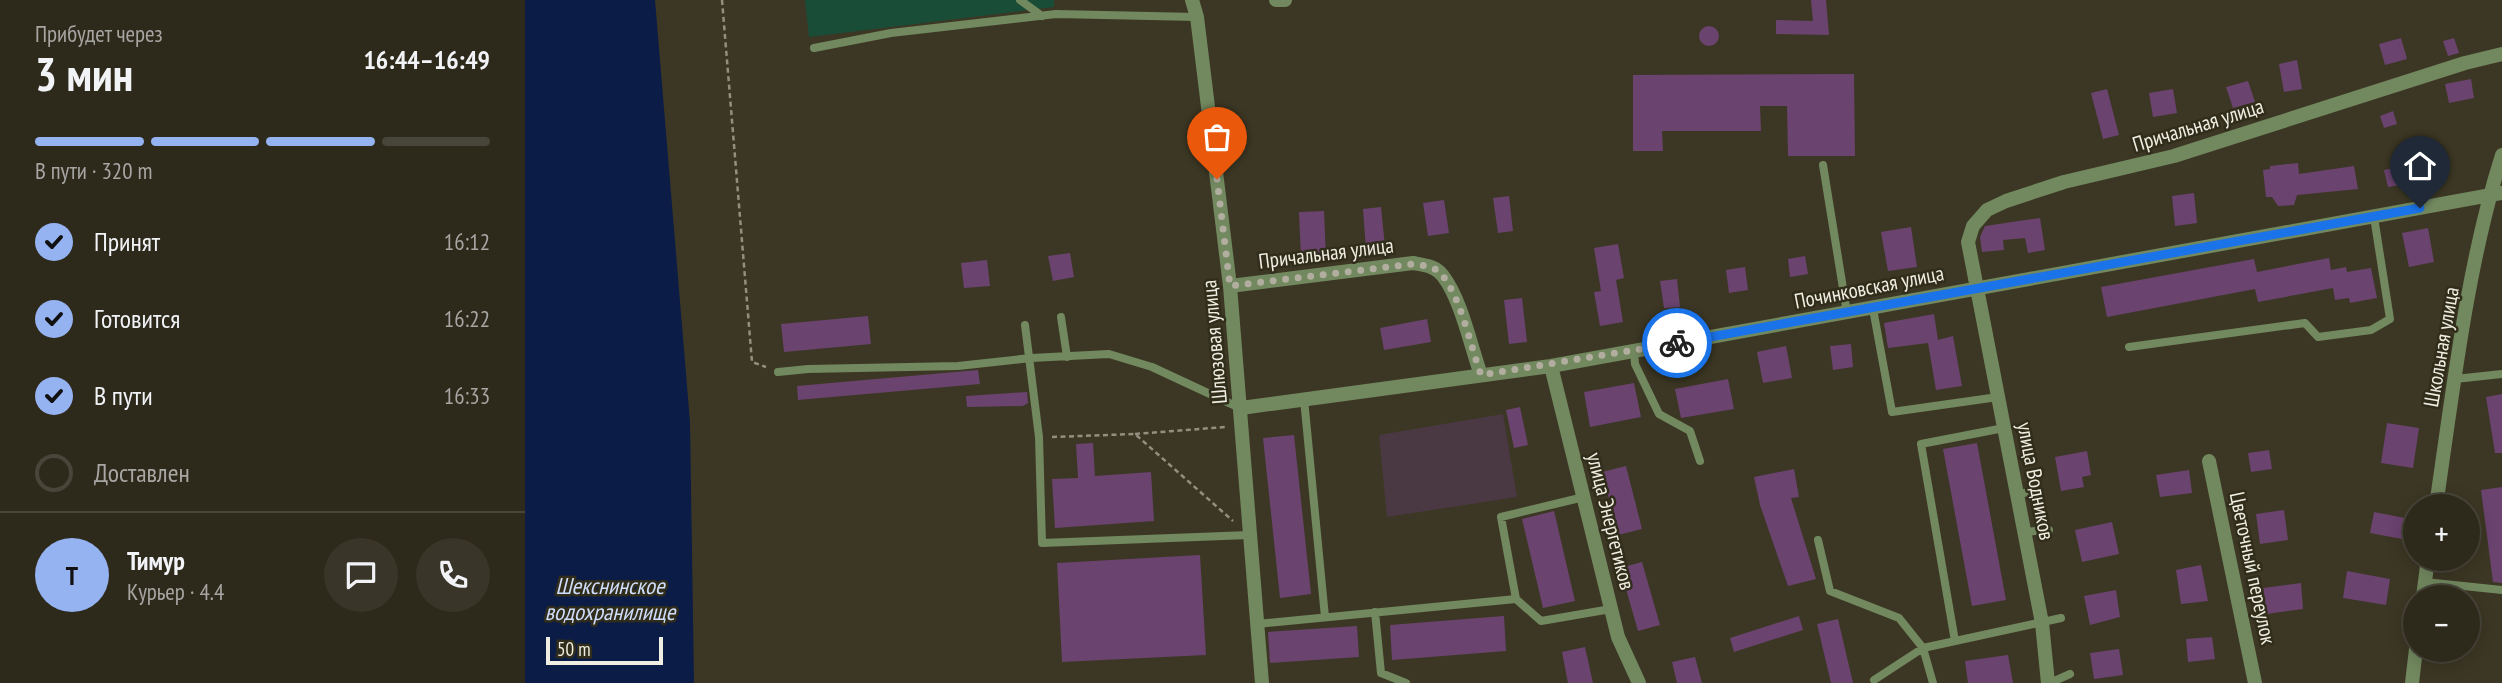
<!DOCTYPE html>
<html lang="ru">
<meta charset="utf-8">
<style>
:root{--surface:#2d291b;--page:#393528;--text:#f1f3f6;--muted:#a7a6a3;--line:#48453a;--accent:#95b2f1}
body{margin:0;font-family:"PT Sans Narrow",sans-serif;background:var(--page);color:var(--text);height:100vh;display:flex;flex-direction:column;font-size:26px;white-space:nowrap}
*{box-sizing:border-box;margin:0}
p{font-size:23px;color:var(--muted)}
.icon{flex:none;width:38px;height:38px;fill:none;stroke:currentColor;stroke-width:2;stroke-linecap:round;stroke-linejoin:round}
.map{position:relative;flex:1;overflow:hidden}
.details{display:flex;flex-direction:column;background:var(--surface);width:525px}
.details>*{flex:none}
.fabs{position:absolute;left:1878px;top:494px;display:grid;gap:14px}
.fabs a{display:grid;place-items:center;width:77px;height:77px;border-radius:50%;background:var(--surface);box-shadow:0 4px 18px #0003,0 0 0 2px var(--line);font-size:35px}
.scale{position:absolute;left:21px;bottom:18px;width:117px;box-sizing:border-box;padding-left:7px;border:4px solid #f0eee2;border-top:0;font-size:19px;line-height:24px;white-space:nowrap;color:#f0eee2;-webkit-text-stroke:5px #312d1b;paint-order:stroke}
.pin{position:absolute;display:grid;place-items:center;width:60px;height:60px;color:#fff;margin:-72px -30px;border-radius:50% 50% 50% 0;rotate:-45deg;box-shadow:0 0 7px #0007}
.pin .icon{rotate:45deg}
.courier{position:absolute;display:grid;place-items:center;width:70px;height:70px;margin:-35px;border:5px solid #1a73e8;border-radius:50%;background:#fff;color:#222;box-shadow:0 2px 9px #0007}
.headline em{font-style:normal;font-weight:700}
.headline div{display:flex;flex-direction:column-reverse}
.headline{display:flex;align-items:center;justify-content:space-between;height:119px;padding:0 35px}
h1{font-size:46px;font-weight:700;line-height:52px}
.bar{display:grid;grid-template-columns:repeat(4,1fr);gap:10px 7px;align-content:center;height:84px;padding:0 35px}
.bar i{height:9px;border-radius:5px;background:var(--line)}
.bar .active{background:var(--accent)}
.bar p{grid-column:span 4}
.line{display:flex;align-items:center;gap:18px;padding:0 35px;border-top:2px solid var(--line)}
.line div{flex:1}
.round{display:grid;place-items:center;flex:none;width:74px;height:74px;border-radius:37px;background:var(--page)}
ol{padding:0 35px;list-style:none}
li{display:flex;align-items:center;gap:21px;height:77px}
li p{margin-inline-start:auto}
li .icon{padding:7px;border-radius:50%;background:var(--accent);color:#111;stroke-width:4}
li:last-child{color:var(--muted)}
li i{width:38px;height:38px;border:4px solid var(--line);border-radius:50%}
main{display:flex;flex:1;min-height:0}
.map>svg:first-child{display:block}
</style>
<main>
<section class="details">
<div class="headline"><div><h1>3 мин</h1><p>Прибудет через</p></div><em>16:44–16:49</em></div>
<div class="bar"><i class="active"></i><i class="active"></i><i class="active"></i><i></i><p>В пути · 320 m</p></div>
<ol>
<li><svg class="icon" aria-label="check" viewBox="0 0 24 24"><path d="M5 12l5 5 9-10"/></svg>Принят<p>16:12</p></li>
<li><svg class="icon" aria-label="check" viewBox="0 0 24 24"><path d="M5 12l5 5 9-10"/></svg>Готовится<p>16:22</p></li>
<li><svg class="icon" aria-label="check" viewBox="0 0 24 24"><path d="M5 12l5 5 9-10"/></svg>В пути<p>16:33</p></li>
<li><i></i>Доставлен</li>
</ol>
<div class="line" style="height:126px"><b class="round" style="background:var(--accent);color:#111">Т</b><div><b>Тимур</b><p>Курьер · 4.4</p></div><a class="round"><svg class="icon" aria-label="chat" viewBox="0 0 24 24"><path d="M4 5h16v11H9l-5 4z"/></svg></a><a class="round"><svg class="icon" aria-label="phone" viewBox="0 0 24 24"><path d="M5 4h4l2 5-3 2q2 4 5 5l2-3 5 2v4C11 20 4 13 5 4z"/></svg></a></div>
</section>
<div class="map">
<svg width="1977" height="683" viewBox="0 0 1977 683">
<rect width="100%" height="100%" fill="#3c3724"/>
<path fill="#4a3943" d="M978,414L992,497L862,517L854,435Z"/>
<path fill="#194d38" d="M280,0H529V7L284,37Z"/>
<path fill="#0b1c47" d="M0,0H130L165,422L169,683H0Z"/>
<path fill="#6a436f" d="M1286,0H1301L1304,35L1251,34V20L1288,21Z
M1174 36a10 10 0 1 1 20 0a10 10 0 1 1-20 0Z
M1876,38L1882,59L1860,65L1854,44Z
M1929,38L1934,53L1923,56L1918,41Z
M1772,60L1777,89L1759,92L1754,64Z
M1329,74L1330,156H1263L1262,106H1235L1236,131H1137L1138,151H1108V75Z
M1946,79L1949,98L1924,103L1920,84Z
M1723,81L1730,102L1708,108L1701,87Z
M1582,89L1594,135L1578,139L1566,93Z
M1648,89L1652,113L1628,117L1624,93Z
M1868,111L1872,124L1859,128L1855,116Z
M1773,163L1774,174L1829,166L1833,189L1772,195L1769,205L1753,206L1747,197H1741L1738,170L1745,169V166Z
M1878,166L1882,184L1863,187L1859,170Z
M1669,193L1672,223L1650,226L1647,196Z
M984,196L988,231L973,233L968,198Z
M919,200L924,233L903,236L898,203Z
M856,207L860,247L841,249L838,209Z
M799,211L801,257L776,258L774,212Z
M1515,218L1520,250L1503,253L1500,238L1478,240L1479,250L1457,252L1455,237L1460,226Z
M1386,227L1392,267L1363,271L1356,232Z
M1903,228L1909,262L1884,267L1877,233Z
M1093,244L1099,278L1091,280L1098,322L1075,326L1069,292L1076,291L1069,248Z
M545,253L549,277L528,281L523,256Z
M1280,256L1283,274L1265,277L1263,259Z
M1804,258L1806,270L1821,267L1822,272L1846,268L1852,298L1825,303L1824,298L1810,300L1808,288L1733,302L1730,289L1582,317L1576,287L1729,259L1732,272Z
M462,260L465,286L439,288L436,263Z
M1220,267L1223,290L1204,293L1201,270Z
M1152,279L1155,307L1139,308L1135,281Z
M997,298L1002,342L984,344L979,300Z
M1409,314L1413,340L1428,336L1437,386L1411,390L1403,343L1363,348L1359,323Z
M343,316L346,344L259,352L256,324Z
M902,319L906,342L859,350L855,328Z
M1326,344L1328,367L1308,370L1305,346Z
M1261,346L1267,378L1238,383L1232,352Z
M453,370L455,384L273,400L272,386Z
M1203,379L1209,409L1156,418L1150,389Z
M1109,383L1116,417L1065,427L1059,392Z
M502,392L503,403L498,406L442,407L441,396Z
M1977,394V453H1970L1961,397Z
M995,407L1003,445L989,448L981,410Z
M1862,423L1894,428L1888,468L1856,463Z
M769,435L786,594L755,598L738,438Z
M568,443L570,476L626,472L629,521L530,528L527,479L553,478L551,444Z
M1452,443L1481,600L1447,606L1418,449Z
M1744,450L1747,469L1726,472L1723,453Z
M1562,451L1566,475L1557,477L1559,487L1536,491L1530,457Z
M1101,466L1117,529L1093,535L1077,472Z
M1269,469L1274,497L1266,498L1291,579L1263,586L1235,505L1229,477Z
M1664,470L1667,493L1635,497L1631,475Z
M1977,487V583L1968,582L1956,490Z
M1759,510L1763,540L1735,544L1731,514Z
M1029,511L1050,601L1018,608L997,519Z
M1849,512L1880,518L1877,539L1845,533Z
M1587,522L1594,554L1557,562L1550,530Z
M675,555L681,655L537,662L532,563Z
M1117,562L1135,625L1113,631L1095,568Z
M1676,565L1683,601L1656,604L1651,570Z
M1822,571L1865,579L1861,605L1818,598Z
M1776,583L1778,609L1742,614L1738,588Z
M1591,590L1595,617L1565,625L1559,596Z
M979,616L981,651L867,660L865,625Z
M1274,616L1278,630L1209,652L1205,638Z
M1313,619L1328,683H1306L1292,624Z
M832,626L834,657L745,663L743,632Z
M1687,637L1690,659L1663,662L1661,639Z
M1060,647L1068,683H1043L1037,652Z
M1594,649L1598,675L1569,679L1565,653Z
M1483,655L1488,683H1443L1440,661Z
M1170,657L1177,683H1152L1147,662Z"/>
<g fill="none" stroke-linecap="round" stroke-linejoin="round">
<path stroke="#938f80" stroke-width="2.5" stroke-dasharray="5 3.5" stroke-linecap="butt" d="M197,0L227,362L241,367
M610,434L700,427
M527,437L610,434L708,521"/>
<path stroke="#72885f" stroke-width="8" d="M495,0L517,16
M289,48L366,33L531,14L672,17
M1298,165L1322,313
M1348,309L1367,412L1473,397
M536,317L542,357
M500,325L514,437L517,543L724,535
M1604,347L1780,323L1793,337L1846,330L1865,319L1849,217
M1109,351L1110,364L1134,414L1165,431L1175,461
M253,372L283,369L433,366L506,358L584,354L627,367L715,408
M1930,379L1977,374
M779,399L800,617
M1492,494L1513,491
M1499,532L1524,530
M1293,540L1305,591L1374,618L1398,648L1536,618
M1900,582L1977,590
M991,599L976,517L1059,497
M850,612L856,673L881,683
M732,624L991,599L1016,621L1086,609
M1430,641L1396,444L1479,428
M1349,680L1398,648L1408,683
M1525,683L1545,674"/>
<path stroke="#72885f" stroke-width="14" d="M667,0L672,17L705,286L737,683
M751,0H760
M705,286L888,263C899,265 911,266 918,276C936,299 946,347 956,375
M1026,366L1093,637L1114,683
M716,408L1026,366L1977,193
M1684,461L1730,683
M1911,506C1928,391 1942,265 1977,155
M1898,597L1903,558
M1523,683L1517,623L1443,242L1448,226L1462,210L1481,201L1539,182L1649,156L1940,63L1977,54
M1887,683L1891,649"/>
</g>
<g fill="none" stroke-linecap="round" stroke-linejoin="round">
<path stroke="#b1aea0" stroke-width="7" stroke-dasharray="0 12.6" d="M692,179L705,286L888,264C899,266 911,266 918,276C936,299 946,347 956,375L1152,343"/>
<path stroke="#1a73e8" stroke-width="9" d="M1152,343L1895,208"/>
</g>
<g text-anchor="middle" dominant-baseline="central" stroke-width="5" stroke-linejoin="round" paint-order="stroke">
<g font-size="21" fill="#f0eee2" stroke="#312d1b">
<text transform="translate(1673 125) rotate(-17)">Причальная улица</text>
<text transform="translate(801 253) rotate(-7)">Причальная улица</text>
<text transform="translate(1344 287) rotate(-11)">Починковская улица</text>
<text transform="translate(689 342) rotate(-95)">Шлюзовая улица</text>
<text transform="translate(1916 347) rotate(-80)">Школьная улица</text>
<text transform="translate(1511 481) rotate(79)">улица Водников</text>
<text transform="translate(1086 521) rotate(76)">улица Энергетиков</text>
<text transform="translate(1728 568) rotate(78)">Цветочный переулок</text>
</g>
<g font-size="23" font-style="italic" fill="#cfdefd" stroke="#312d1b">
<text x="85" y="585">Шекснинское<tspan x="85" dy="26">водохранилище</tspan></text>
</g>
</g>
</svg>
<div class="fabs">
<a>+</a>
<a>−</a>
</div>
<div class="scale">50 m</div>
<div class="pin" style="left:692px;top:179px;background:#ea580c"><svg class="icon" aria-label="bag" viewBox="0 0 24 24"><path d="M5 8h14l-1 12H6zM9 8a3 3 0 0 1 6 0"/></svg></div>
<div class="pin" style="left:1895px;top:208px;background:#1f2937"><svg class="icon" aria-label="home" viewBox="0 0 24 24"><path d="M3 11l9-7 9 7M6 9v11h12V9"/></svg></div>
<div class="courier" style="left:1152px;top:343px"><svg class="icon" aria-label="bike" viewBox="0 0 24 24"><circle cx="6" cy="16" r="4"/><circle cx="18" cy="16" r="4"/><path d="M6 16l4-8h5l3 8M10 8l3 8H6M13 5h3"/></svg></div>
</div>
</main>
